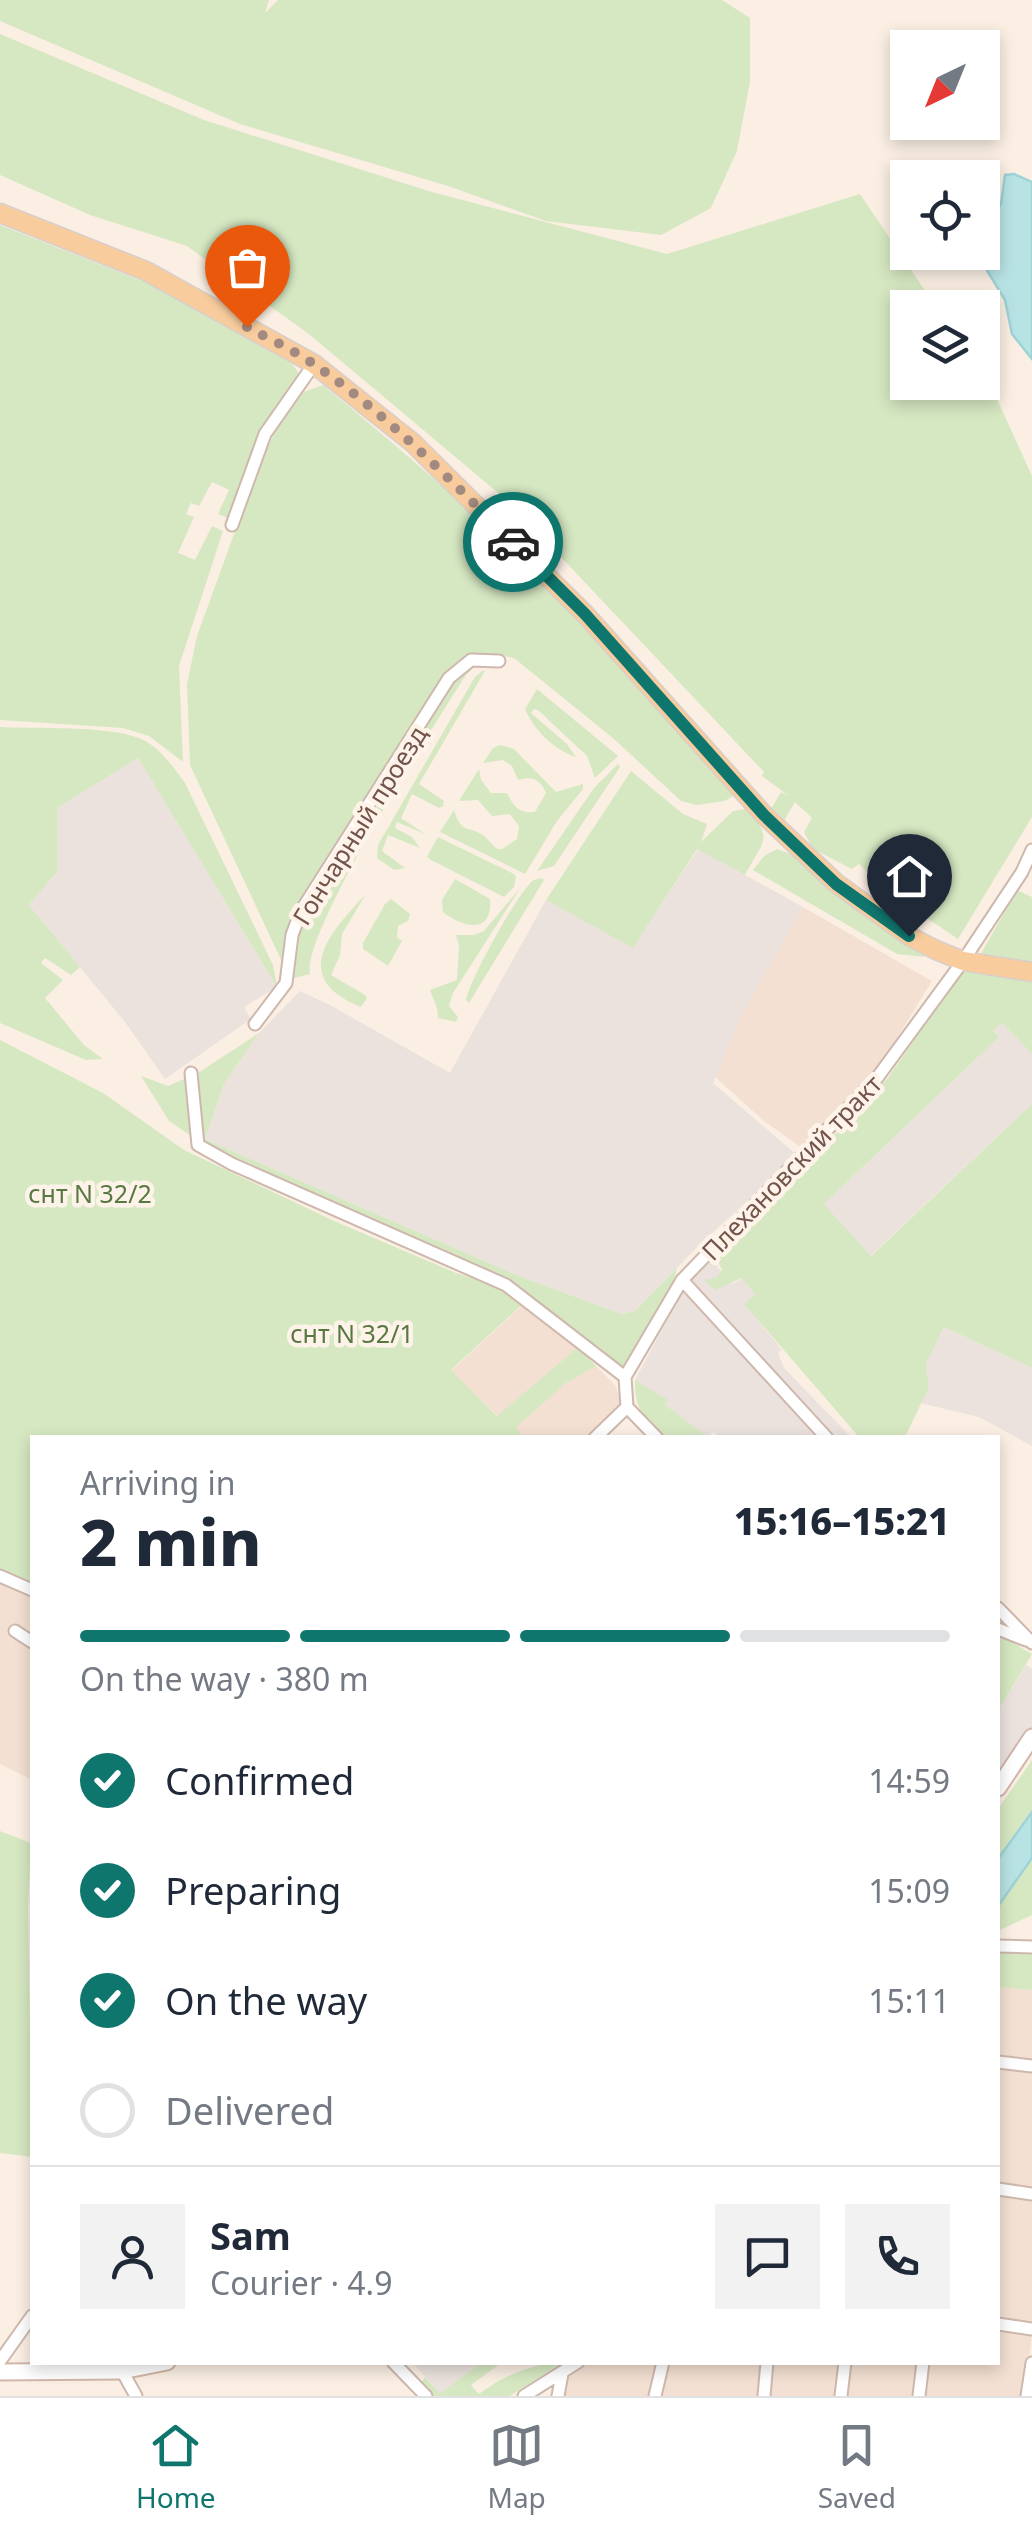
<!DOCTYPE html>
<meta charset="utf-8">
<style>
:root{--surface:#fff;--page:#f2f2f3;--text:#1f2937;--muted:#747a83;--line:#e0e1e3;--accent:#0f766e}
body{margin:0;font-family:"Noto Sans",sans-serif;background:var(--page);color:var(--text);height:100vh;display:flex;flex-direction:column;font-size:38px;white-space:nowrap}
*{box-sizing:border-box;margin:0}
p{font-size:32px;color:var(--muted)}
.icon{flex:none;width:55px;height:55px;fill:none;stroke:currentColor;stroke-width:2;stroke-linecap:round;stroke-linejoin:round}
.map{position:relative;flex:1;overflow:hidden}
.sheet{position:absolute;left:30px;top:1435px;width:970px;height:930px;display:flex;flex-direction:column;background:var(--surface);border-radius:0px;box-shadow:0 5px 15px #0003}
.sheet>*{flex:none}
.needle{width:65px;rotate:223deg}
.tools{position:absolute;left:890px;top:30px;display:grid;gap:20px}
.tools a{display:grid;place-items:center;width:110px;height:110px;border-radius:0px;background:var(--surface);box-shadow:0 5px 15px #0003;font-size:50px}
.pin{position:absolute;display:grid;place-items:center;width:85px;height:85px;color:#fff;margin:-102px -42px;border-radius:50% 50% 50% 0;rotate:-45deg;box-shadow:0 0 10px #0007}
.pin .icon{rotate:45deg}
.courier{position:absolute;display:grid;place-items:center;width:100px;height:100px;margin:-50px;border:8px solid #0f766e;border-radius:50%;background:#fff;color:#222;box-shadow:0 2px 12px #0007}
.overview em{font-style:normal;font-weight:800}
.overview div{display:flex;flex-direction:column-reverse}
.overview{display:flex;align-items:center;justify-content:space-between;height:170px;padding:0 50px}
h1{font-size:65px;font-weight:800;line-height:75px}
.bar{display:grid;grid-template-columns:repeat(4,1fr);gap:15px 10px;align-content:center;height:120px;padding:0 50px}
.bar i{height:12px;border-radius:8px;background:var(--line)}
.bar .active{background:var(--accent)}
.bar p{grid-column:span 4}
.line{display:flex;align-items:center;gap:25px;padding:0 50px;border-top:2px solid var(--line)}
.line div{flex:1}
.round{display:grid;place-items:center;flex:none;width:105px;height:105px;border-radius:0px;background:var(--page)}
ol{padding:0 50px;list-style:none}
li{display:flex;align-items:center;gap:30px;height:110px}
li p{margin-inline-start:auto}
li .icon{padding:10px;border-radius:50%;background:var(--accent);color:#fff;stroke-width:4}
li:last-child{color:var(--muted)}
li i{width:55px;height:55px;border:5px solid var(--line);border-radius:50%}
.tabs{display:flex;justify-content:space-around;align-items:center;height:140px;border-top:2px solid var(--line);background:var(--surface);font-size:28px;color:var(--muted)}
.tabs a{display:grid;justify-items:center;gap:5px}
.tabs .active{color:var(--accent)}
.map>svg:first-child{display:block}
</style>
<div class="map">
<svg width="1032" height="2396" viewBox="0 0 1032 2396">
<rect width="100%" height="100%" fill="#fbefe3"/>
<path fill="#f3e0d2" d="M803,907L932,981L873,1077L803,1149L764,1121L715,1077L740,1017Z
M525,1303L578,1347L498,1416L451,1371Z
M596,1366L615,1385L624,1406L591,1437H523L515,1427L565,1384Z
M0,1580L32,1593V1780L0,1764Z
M998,1987L1032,1990V2063L998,2060Z
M998,2065L1032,2068V2192L998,2187Z
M998,2191L1032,2196V2324L998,2320Z
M998,2328L1032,2333L1025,2396H923L927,2363L998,2362Z
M582,2363H660L652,2396H561L564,2376Z
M666,2363H763L760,2396H658Z
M770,2363H843L839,2396H766Z
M847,2363H920L915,2396H843Z"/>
<path fill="#ebe2de" d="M138,758L277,987L244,1007L251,1019L165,1079L125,1022L29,905L57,872V808Z
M698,849L803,907L740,1017L713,1083L798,1156L700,1244L635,1311L622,1314L521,1277L205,1139L224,1084L259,1033L300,991L330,1005L450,1073L546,900L633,947Z
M1002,1023L1032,1054V1104L870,1256L824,1204L998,1038L993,1031Z
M709,1258L733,1284L742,1278L755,1295L745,1304L782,1350L778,1353L784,1368L851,1437L721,1438L713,1432L708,1437L664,1405L667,1400L635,1380L689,1279Z
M944,1327L1032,1368V1446L979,1417L920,1403L929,1387L926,1364Z
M1026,1665L1032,1669V1729L998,1780V1711Z
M413,2363H481L440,2393Z"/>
<path fill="#d6e8c2" d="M0,0H269L265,13L278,0H722L750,18V82L737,151L711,208L661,235L546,221L448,186L240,124L0,21Z
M0,34L204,120L432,192L667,254L860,194L936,307L908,308V382H982L983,377L997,399L1032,476V817L958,939L891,894L859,864L852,869L813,849L804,832L812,818L795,802L784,821L771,809L781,792L789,796L762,776L764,772L509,502L310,335L187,246L90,215L0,175Z
M0,225L150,284L292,364L298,372L297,379L260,431L230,519L218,514L229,490L212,482L199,506L191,503L186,514L194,517L178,553L195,560L212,526L223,531L179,666L183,762L149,736L123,728L0,720Z
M323,385C389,439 452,493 513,552C591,629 663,713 736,795L724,801L697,805L681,801L614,739L514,658L489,653L466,675C437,720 302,932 310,974L294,978L282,962L190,765L187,684L197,636L258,468L277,427L304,392Z
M482,671H485L419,784L444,801L443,806L439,808L412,794L401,818L425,834L397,822L395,828L412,837L420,848L388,835L382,851L405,868L394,870L377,858L378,845L475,677Z
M537,689L618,756L595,778L587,756L539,711L534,709L531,713L567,744L576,757C554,750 534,730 525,709Z
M0,727C37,729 109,725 141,739C160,747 173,767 185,783L273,965L277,987L138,758L57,808V872L29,905L80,967L71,975L45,958L41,963L63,980L45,998L84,1045L103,1059L86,1060L0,1023Z
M500,745L514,749L556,792L583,784V789L557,821L525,874L440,832L454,810C462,836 470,825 484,836C489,840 492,845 497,849H502L517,839L519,826L510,814L492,816L478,800L459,801L479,769L481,780L491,793H507C513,806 519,814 535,812L546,793C540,779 532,776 518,780L512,766L503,760L483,763L493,748Z
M618,764L620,767L554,866L537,871L594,788Z
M631,771L683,814L707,824L701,842L733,811L745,809C776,838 762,842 745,875L697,849L633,948L546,900Z
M438,837L514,874L516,877L514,887L504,897L431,860L427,857Z
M777,849L793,855L860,913L920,951L925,957L897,954L753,870L764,856Z
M542,878L544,880L469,1003L466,1000C471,977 512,904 528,886C533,879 534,880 542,878Z
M455,879L490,899C493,936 462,927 443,912L442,900Z
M521,887L453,993L449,1006L458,1017L456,1022L438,1018L437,1008L430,990L457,980L459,945L456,935H474L484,931Z
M1017,890L1032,897V966L979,957Z
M366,894L342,934L340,955L331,975L365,995L367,998L361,1007C289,978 329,933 366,894Z
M391,899L410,914L408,921L398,926L397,937L402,941L388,966L363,949V943L385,904Z
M964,968L1032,975V1054L1002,1023L993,1031L999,1037L824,1204L871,1256L1032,1104V1368L944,1327L926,1364L929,1387L905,1437H859L744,1304L755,1295L742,1278L715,1290L704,1280L716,1278L722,1270L714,1253L803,1168L888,1078Z
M259,1033L224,1084L205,1139L521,1277L622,1314L635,1311L677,1268L672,1289L624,1371L505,1280L232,1160L200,1143L195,1075Z
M0,1040L103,1093L184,1150L332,1220L456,1273L497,1286L524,1303L451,1370L497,1416L578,1347L596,1366L565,1384L516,1427L523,1437L32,1438V1593L0,1580Z
M141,1076L168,1086L189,1077L194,1138L169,1121Z
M635,1380L668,1400L665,1405L708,1437H662C644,1419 634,1407 635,1380Z
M998,1634L1032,1654L998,1711Z
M1032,1760V1812L998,1859V1809Z
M0,1831L31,1843L28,1906L32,2157L0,2153Z
M1032,1858V1915L998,1931V1906Z
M998,1951L1032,1952V1990L998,1987Z
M481,2363H501L471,2385L479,2394C503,2376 532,2363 562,2363L510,2396H431L420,2385L425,2377L440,2393Z"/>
<path fill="#b8e3e4" stroke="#9fd3d5" stroke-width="2.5" d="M1014,174L1032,182V359L1012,334L1005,300L985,267L983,232L1001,204L1005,175Z
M1032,1812V1858L998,1906V1859Z"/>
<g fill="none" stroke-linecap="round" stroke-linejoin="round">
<g stroke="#ceb8ad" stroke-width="15">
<path id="street" d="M232,525L265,434L314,364
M255,1024L286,983L292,935L301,911L449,678L471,660L499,661
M191,1073L198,1145L232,1164L506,1285L625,1377L627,1407L657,1438
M682,1280L827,1438
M625,1377L682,1280L877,1078L963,961L1022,872L1032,850
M595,1438L627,1407
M0,1576L32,1590
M998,1608L1032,1643
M998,1629L1026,1640
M15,1631L32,1642
M998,1946L1032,1947
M998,2062L1032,2066
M998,2189L1032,2194
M998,2324L1032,2329
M0,2361L32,2316
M393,2362L426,2396
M122,2371L136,2396
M524,2396L578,2362
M558,2396L562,2374
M655,2396L663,2362
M764,2396L767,2362
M841,2396L845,2362
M919,2396L923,2362
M1027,2396L1032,2363"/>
</g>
<g stroke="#d1b7aa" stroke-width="19">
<path id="secondary" d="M998,1788L1032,1737
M0,2372L122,2371L167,2362"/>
</g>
<g stroke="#d8cfcc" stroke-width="21">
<path id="primary" d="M0,213L146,271L314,364L413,443L585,614L764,815L836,883L909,936L936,950L963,961L1032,972"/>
</g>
<use href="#street" stroke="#fff" stroke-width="11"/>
<use href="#secondary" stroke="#fff" stroke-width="15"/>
<use href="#primary" stroke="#f8cc9d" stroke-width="18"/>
</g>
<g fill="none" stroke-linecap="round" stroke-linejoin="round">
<path stroke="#a28a80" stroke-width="10" stroke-dasharray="0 18" d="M247,327C269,339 294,350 315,365C388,415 450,480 513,542"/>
<path stroke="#0f766e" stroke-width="12" d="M513,542L585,614L764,815L836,884L909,936"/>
</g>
<g text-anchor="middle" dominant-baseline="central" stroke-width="9" stroke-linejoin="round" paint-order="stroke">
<g font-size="25" fill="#72544a" stroke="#fef3e9">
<text transform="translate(359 825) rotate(-58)">Гончарный проезд</text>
<text transform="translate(791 1167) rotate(-46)">Плехановский тракт</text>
</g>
<g font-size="25" fill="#587842" stroke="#fef3e9">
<text x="90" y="1193">снт N 32/2</text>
<text x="352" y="1333">снт N 32/1</text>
</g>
</g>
</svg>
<div class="tools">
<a><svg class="needle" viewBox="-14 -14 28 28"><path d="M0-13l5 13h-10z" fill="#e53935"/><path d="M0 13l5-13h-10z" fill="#747a83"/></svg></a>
<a><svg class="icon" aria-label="locate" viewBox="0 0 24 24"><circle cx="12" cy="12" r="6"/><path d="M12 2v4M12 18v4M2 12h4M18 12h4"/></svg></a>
<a><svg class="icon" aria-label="layers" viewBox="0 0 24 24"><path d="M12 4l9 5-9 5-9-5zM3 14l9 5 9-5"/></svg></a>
</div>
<div class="pin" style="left:247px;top:327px;background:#ea580c"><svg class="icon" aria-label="bag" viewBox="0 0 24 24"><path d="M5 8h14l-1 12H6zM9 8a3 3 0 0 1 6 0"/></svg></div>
<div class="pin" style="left:909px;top:936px;background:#1f2937"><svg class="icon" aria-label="home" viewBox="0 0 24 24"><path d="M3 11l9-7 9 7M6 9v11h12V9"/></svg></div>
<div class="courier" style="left:513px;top:542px"><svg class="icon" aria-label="car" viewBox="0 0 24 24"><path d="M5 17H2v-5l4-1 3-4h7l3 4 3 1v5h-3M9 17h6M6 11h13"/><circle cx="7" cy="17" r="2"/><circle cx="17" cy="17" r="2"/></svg></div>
<section class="sheet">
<div class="overview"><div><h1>2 min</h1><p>Arriving in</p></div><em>15:16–15:21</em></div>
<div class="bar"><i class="active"></i><i class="active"></i><i class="active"></i><i></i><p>On the way · 380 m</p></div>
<ol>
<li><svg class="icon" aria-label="check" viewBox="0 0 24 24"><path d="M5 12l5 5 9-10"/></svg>Confirmed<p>14:59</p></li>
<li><svg class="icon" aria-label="check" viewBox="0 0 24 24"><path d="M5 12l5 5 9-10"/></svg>Preparing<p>15:09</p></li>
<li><svg class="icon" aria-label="check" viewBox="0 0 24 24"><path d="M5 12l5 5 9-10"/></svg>On the way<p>15:11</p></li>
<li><i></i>Delivered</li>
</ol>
<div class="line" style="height:180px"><a class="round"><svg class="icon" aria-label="person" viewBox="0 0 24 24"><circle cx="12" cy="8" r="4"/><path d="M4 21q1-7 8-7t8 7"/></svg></a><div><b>Sam</b><p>Courier · 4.9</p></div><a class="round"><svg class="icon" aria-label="chat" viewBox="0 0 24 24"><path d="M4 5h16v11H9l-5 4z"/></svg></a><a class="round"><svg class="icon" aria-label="phone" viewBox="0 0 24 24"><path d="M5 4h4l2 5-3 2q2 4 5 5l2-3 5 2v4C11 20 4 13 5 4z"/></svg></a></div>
</section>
</div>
<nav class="tabs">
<a class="active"><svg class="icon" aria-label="home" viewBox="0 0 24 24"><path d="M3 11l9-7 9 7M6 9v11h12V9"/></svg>Home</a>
<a><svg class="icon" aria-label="map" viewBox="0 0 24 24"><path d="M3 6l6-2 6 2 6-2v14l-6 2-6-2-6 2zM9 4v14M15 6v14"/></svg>Map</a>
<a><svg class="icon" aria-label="saved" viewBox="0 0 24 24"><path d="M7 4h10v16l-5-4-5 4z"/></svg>Saved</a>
</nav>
